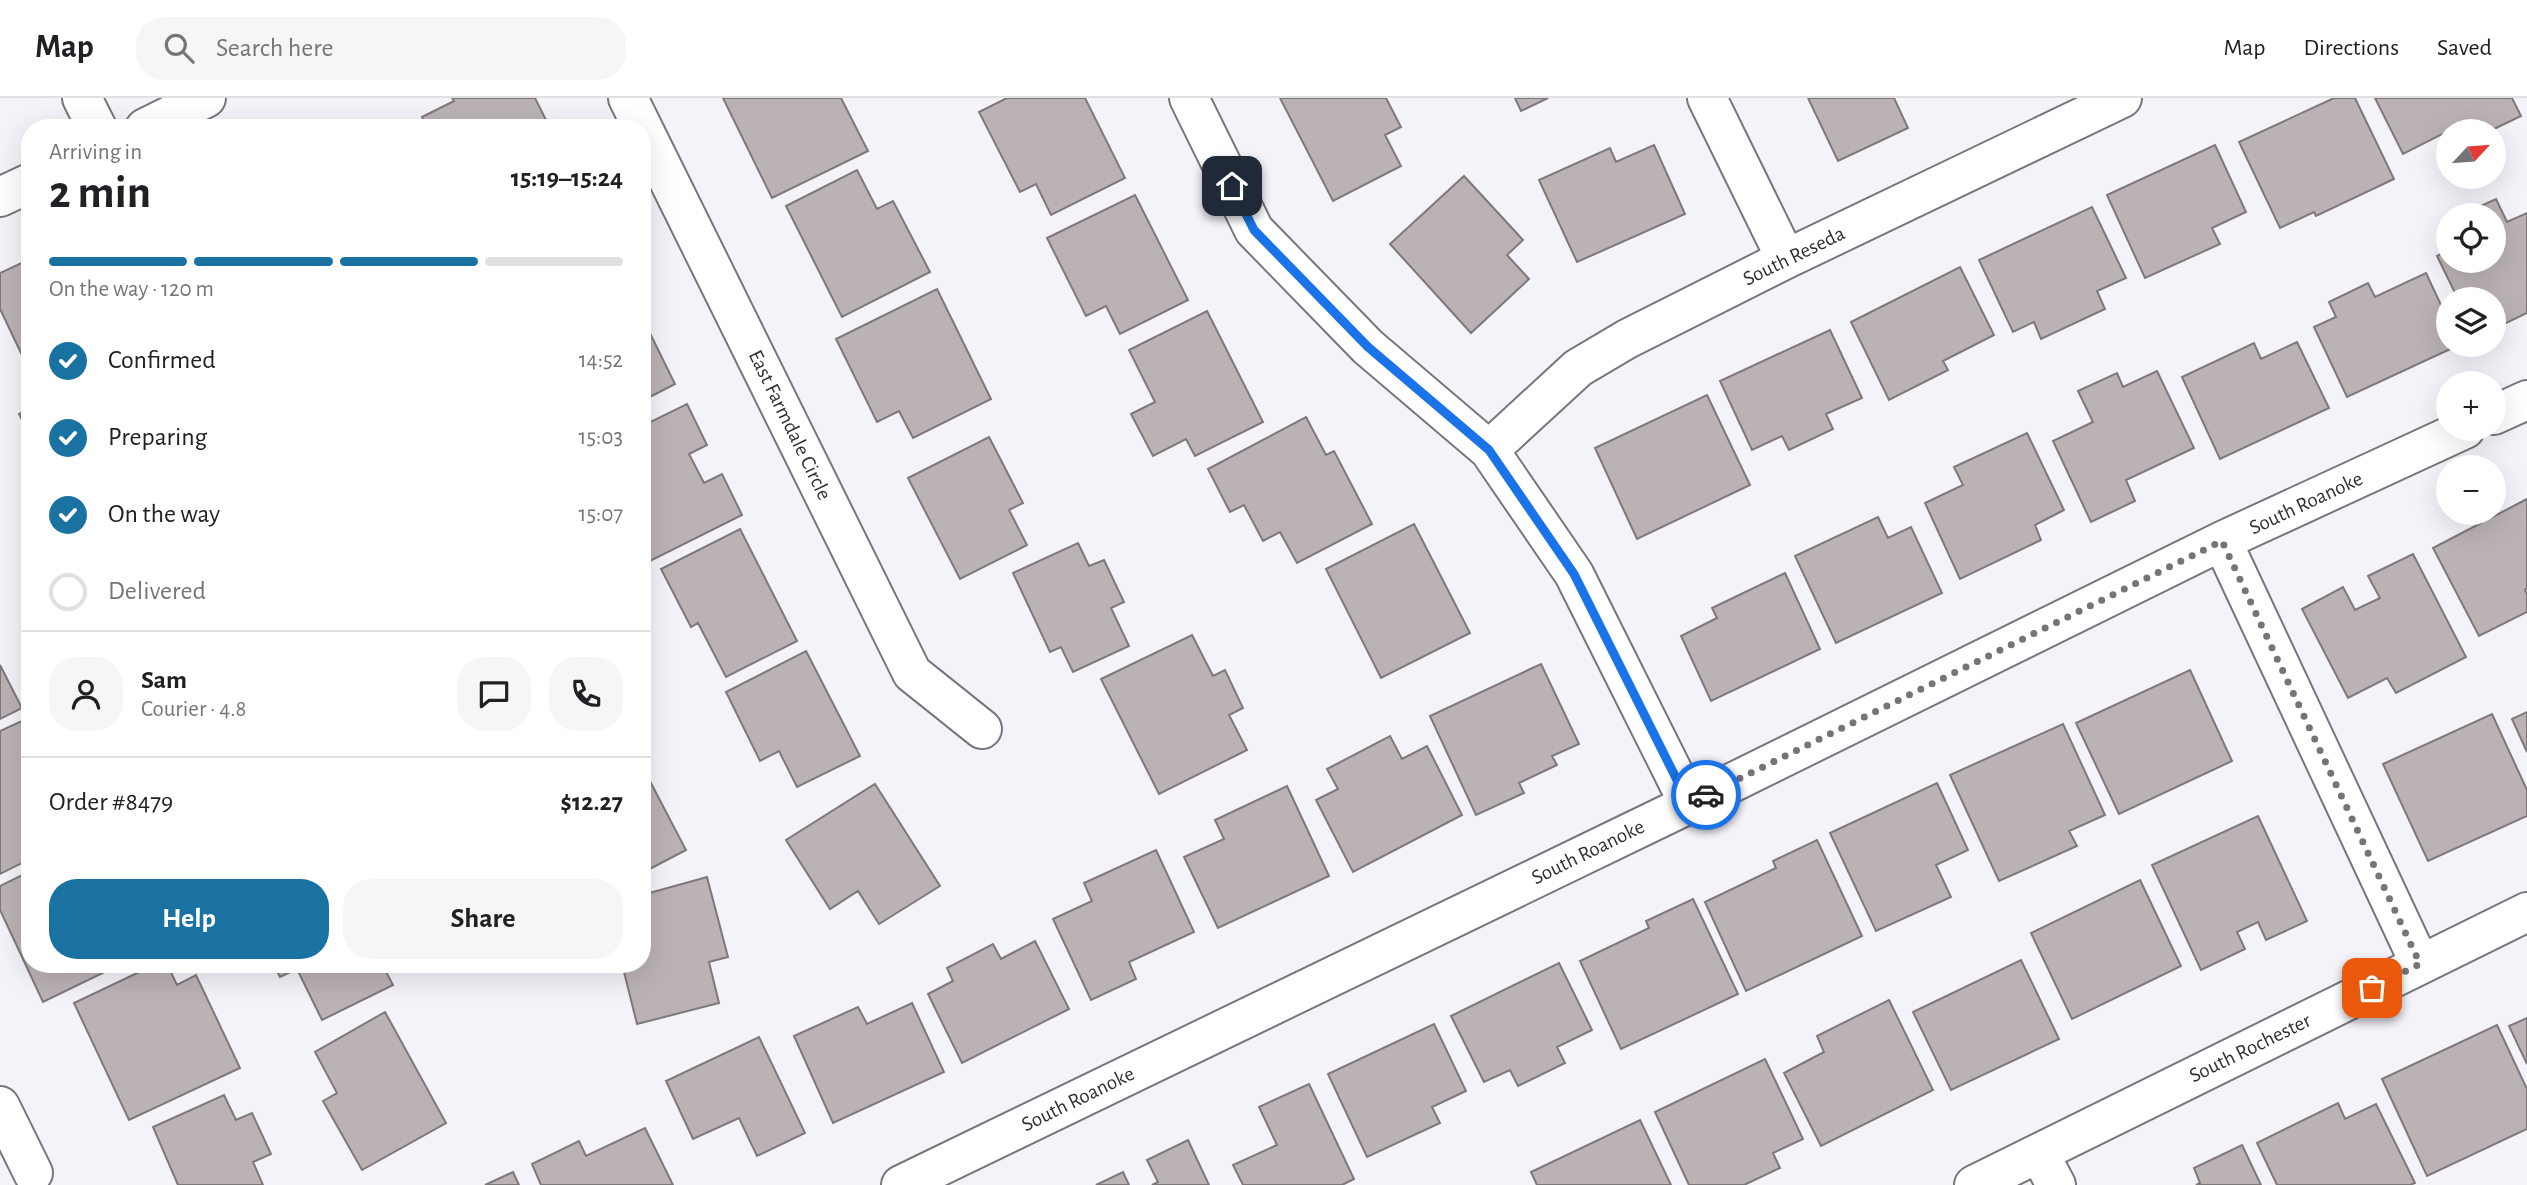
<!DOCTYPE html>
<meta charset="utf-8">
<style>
:root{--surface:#fff;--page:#f6f6f6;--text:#202124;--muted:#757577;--line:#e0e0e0;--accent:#1a72a2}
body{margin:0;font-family:"Alegreya Sans",sans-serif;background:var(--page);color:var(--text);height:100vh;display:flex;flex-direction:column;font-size:26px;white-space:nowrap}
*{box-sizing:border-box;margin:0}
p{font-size:23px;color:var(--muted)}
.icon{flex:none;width:38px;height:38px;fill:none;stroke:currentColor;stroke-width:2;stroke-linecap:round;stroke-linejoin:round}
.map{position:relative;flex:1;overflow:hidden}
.side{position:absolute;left:21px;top:21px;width:630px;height:854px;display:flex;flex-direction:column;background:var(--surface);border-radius:28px;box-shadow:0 7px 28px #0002}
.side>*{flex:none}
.needle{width:46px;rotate:64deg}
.controls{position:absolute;left:2436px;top:21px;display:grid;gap:14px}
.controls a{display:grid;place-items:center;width:70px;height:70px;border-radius:50%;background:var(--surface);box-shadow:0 7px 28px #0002;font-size:35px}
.pin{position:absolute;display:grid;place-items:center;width:60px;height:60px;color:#fff;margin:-30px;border-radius:14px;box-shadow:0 4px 10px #0006}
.courier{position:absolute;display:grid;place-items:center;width:70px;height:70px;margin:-35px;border:5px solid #1a73e8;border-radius:50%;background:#fff;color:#222;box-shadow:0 2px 9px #0007}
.head em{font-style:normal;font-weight:600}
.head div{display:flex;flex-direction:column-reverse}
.head{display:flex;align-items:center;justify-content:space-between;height:119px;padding:0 28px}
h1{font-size:46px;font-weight:600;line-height:52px}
.bar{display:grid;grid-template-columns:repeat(4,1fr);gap:10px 7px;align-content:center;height:84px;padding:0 28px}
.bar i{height:9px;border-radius:5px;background:var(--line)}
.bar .active{background:var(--accent)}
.bar p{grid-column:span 4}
.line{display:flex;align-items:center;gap:18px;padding:0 28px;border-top:2px solid var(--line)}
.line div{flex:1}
.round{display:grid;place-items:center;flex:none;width:74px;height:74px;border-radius:28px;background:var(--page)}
ol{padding:0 28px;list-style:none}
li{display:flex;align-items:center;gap:21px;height:77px}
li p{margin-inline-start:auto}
li .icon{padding:7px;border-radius:50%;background:var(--accent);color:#fff;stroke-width:4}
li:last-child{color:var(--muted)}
li i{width:38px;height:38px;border:4px solid var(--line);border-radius:50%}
.button{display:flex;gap:14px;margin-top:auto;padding:14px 28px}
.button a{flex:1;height:80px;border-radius:28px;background:var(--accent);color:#fff;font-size:28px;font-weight:600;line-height:80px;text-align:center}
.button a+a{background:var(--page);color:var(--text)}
header{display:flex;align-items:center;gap:42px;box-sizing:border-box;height:98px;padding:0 35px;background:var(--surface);border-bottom:2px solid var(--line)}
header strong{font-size:33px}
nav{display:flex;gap:38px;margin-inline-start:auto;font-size:24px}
.search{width:490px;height:63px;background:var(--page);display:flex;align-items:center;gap:18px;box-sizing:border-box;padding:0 24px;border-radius:28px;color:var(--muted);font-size:26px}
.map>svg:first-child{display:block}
</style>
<header>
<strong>Map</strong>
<div class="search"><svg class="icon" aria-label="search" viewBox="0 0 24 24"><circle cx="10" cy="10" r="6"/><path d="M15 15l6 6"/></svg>Search here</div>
<nav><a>Map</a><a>Directions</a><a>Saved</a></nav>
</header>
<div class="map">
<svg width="2527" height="1087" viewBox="0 0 2527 1087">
<rect width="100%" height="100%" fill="#f5f3fa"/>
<path fill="#bab2b5" stroke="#7f787b" stroke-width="2" d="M452,0H535L550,30H427L422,19L454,3Z
M723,0H841L868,53L772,100Z
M1007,0H1085L1125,80L1051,117L1036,86L1020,94L979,14Z
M1280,0H1386L1401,29L1385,37L1401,68L1333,103Z
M1515,0H1548L1521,13Z
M1808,0H1894L1908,30L1838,63Z
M2334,0H2355L2394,81L2316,118L2314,114L2280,130L2239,44Z
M2375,0H2512L2521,18L2490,33H2448V49L2442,36L2403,56Z
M1654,47L1685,116L1577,164L1539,82L1610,50L1616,64Z
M2215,47L2246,114L2212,130L2220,146L2145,180L2107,97Z
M857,72L877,111L893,103L930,174L842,219L786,108Z
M1464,78L1523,142L1507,157L1529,181L1471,235L1390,146Z
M1135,97L1188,202L1120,236L1106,208L1086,218L1047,140Z
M2496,101L2507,124L2527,115V215L2494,231V201H2458L2437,158L2448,152V163H2494V117H2461Z
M2092,109L2126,180L2097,193L2105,211L2041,241L2034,224L2013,234L1979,162Z
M30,161V274L0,211V175Z
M1960,169L1994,237L1943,263L1948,272L1889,302L1851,224Z
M2426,175L2448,222V247H2459L2347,299L2314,229L2336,219L2329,204L2368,185L2375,199Z
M937,191L991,301L913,340L899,313L877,324L836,241Z
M1207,213L1263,324L1195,358L1186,341L1153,358L1131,316L1155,304L1129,252Z
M642,219L675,286L642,303Z
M1830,232L1862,300L1826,316L1833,331L1789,352L1782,338L1752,352L1720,283Z
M2297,244L2329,310L2220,361L2182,279L2254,245L2261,261Z
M2157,273L2194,350L2126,382L2135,403L2091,424L2053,343L2093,324L2078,293L2117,275L2123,289Z
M1707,297L1750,387L1637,441L1595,350Z
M687,306L707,347L689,356L704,385L722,376L742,417L648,464L642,454V328Z
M30,310V338L19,316Z
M1306,319L1326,357L1334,353L1372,426L1297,465L1280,434L1263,443L1244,407L1230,414L1208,371Z
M2027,335L2064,412L2035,427L2041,442L1960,481L1925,405L1963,387L1954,369Z
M989,339L1023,405L1009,412L1027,447L960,481L908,380Z
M2527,401V490L2525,492L2527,496V514L2479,538L2433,450Z
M1878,419L1888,440L1911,429L1942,495L1836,545L1795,458Z
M1414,426L1470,535L1381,580L1326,471Z
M740,431L797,543L726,579L698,525L691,529L661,471Z
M1078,445L1089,468L1104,462L1124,504L1111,510L1129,548L1073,574L1061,549L1050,554L1013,475Z
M2413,456L2466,559L2396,595L2387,580L2348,600L2302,511L2343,489L2355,512L2380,500L2368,478Z
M1785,475L1820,551L1711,603L1681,538L1717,520L1712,510Z
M1192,537L1213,578L1225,572L1243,610L1229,617L1247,652L1159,696L1101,581Z
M806,553L860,658L797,689L779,653L760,663L726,594Z
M1541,566L1579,646L1552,658L1557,667L1519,685L1524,695L1476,717L1430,618Z
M0,567L22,610L0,621Z
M2190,572L2232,663L2119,716L2076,625Z
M2527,614V654L2512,621Z
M2492,616L2527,692V718L2428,763L2383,666Z
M24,622L30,633V761L0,776V633Z
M2063,626L2105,717L2069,733L2077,748L1999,783L1950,677Z
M1390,638L1402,661L1427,648L1462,717L1353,774L1316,702L1338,691L1327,671Z
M642,668L686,752L642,775Z
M1937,685L1968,752L1936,767L1951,799L1876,833L1830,735Z
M875,686L940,788L879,826L858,793L830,811L786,742Z
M1287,688L1329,778L1218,830L1184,759L1224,741L1215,722Z
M2258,718L2307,823L2266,842L2258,824L2237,834L2245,851L2201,872L2152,767Z
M1817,742L1862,838L1746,893L1705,804L1776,770L1773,763Z
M1156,752L1194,834L1129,864L1136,881L1091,902L1053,821L1092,803L1084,785Z
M30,773V866H111L113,870L43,904L0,812V788Z
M707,779L728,859L709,864L719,905L637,926L622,866H642V797Z
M2140,782L2181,868L2072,921L2031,835Z
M1693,801L1738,896L1621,951L1580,863L1649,830L1646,823Z
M1035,843L1069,911L962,965L928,896L953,883L947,870L993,846L1001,861Z
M2021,862L2059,941L1951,992L1913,914Z
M1559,865L1592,932L1557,949L1565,965L1518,988L1510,972L1484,984L1451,918Z
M156,866H167L177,887L196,877L240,970L129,1022L74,905Z
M273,866H382L393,887L322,922L297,871L280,879Z
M1889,902L1933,992L1821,1048L1784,975L1824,954L1817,938Z
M912,905L944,974L833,1025L794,938L858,909L867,926Z
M385,914L446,1025L362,1072L323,1003L337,995L315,954Z
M2527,920V966L2509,928Z
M1434,926L1466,993L1432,1009L1440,1025L1367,1059L1328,976Z
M2497,927L2527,991V1031L2427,1078L2382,981Z
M759,939L805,1035L757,1058L739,1020L693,1041L666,983Z
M1765,961L1803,1041L1773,1055L1780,1070L1744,1087H1689L1655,1014Z
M1309,986L1354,1081L1342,1087H1243L1233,1067L1277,1047L1259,1009Z
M224,997L236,1022L252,1015L271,1056L253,1064L263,1087H178L153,1029Z
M2338,1005L2345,1021L2376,1006L2415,1085L2410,1087H2277L2257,1045Z
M1640,1022L1671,1087H1537L1531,1074Z
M645,1030L673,1087H541L532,1066L579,1043L586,1058Z
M1188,1042L1209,1087H1152L1158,1084L1147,1062Z
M2242,1047L2261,1087H2196L2200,1085L2194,1070Z
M513,1074L519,1087H485Z
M1123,1074L1129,1087H1096Z"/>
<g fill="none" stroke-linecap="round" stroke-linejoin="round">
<g stroke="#78767c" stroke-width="42">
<path id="street" d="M82,0L97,30
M628,0L912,575L982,631
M1189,0L1254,132L1368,249L1489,352L1574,476L1689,706
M1707,0L1786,161
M145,30L206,0
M0,99L30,85
M2494,317L2527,302
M1489,352L1578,270L1627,241L1786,161L2122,0
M2222,443L2420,866
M0,1008L33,1075
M2039,1055L2056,1087
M901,1087L1689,706L2222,443L2465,331
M1974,1087L2527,814"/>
</g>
<use href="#street" stroke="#fff" stroke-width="38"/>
</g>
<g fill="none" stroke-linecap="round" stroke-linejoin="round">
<path stroke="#757478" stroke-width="7" stroke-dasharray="0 12.6" d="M1706,697L2222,443L2420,866L2372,890"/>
<path stroke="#1a73e8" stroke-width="9" d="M1232,88L1254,132L1368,249L1489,352L1574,476L1689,706L1706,697"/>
</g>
<g text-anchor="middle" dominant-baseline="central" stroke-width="5" stroke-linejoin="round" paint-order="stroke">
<g font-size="21" fill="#302f32" stroke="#fff">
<text transform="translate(1794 158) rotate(-26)">South Reseda</text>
<text transform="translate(790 327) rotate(64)">East Farmdale Circle</text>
<text transform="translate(2306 405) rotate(-25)">South Roanoke</text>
<text transform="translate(1588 754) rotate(-26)">South Roanoke</text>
<text transform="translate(2250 950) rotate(-26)">South Rochester</text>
<text transform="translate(1078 1001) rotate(-26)">South Roanoke</text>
</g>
</g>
</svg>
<div class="controls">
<a><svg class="needle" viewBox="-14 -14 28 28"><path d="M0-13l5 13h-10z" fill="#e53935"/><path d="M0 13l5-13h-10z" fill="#757577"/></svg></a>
<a><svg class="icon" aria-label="locate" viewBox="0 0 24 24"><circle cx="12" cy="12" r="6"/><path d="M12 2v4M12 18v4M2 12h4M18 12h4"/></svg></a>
<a><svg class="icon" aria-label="layers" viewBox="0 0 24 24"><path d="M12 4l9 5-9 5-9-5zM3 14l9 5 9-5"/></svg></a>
<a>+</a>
<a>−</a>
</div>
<div class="pin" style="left:2372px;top:890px;background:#ea580c"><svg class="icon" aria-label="bag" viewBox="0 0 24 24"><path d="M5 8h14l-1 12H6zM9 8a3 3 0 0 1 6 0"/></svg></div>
<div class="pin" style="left:1232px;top:88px;background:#1f2937"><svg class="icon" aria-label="home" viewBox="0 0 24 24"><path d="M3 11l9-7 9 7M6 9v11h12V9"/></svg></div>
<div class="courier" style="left:1706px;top:697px"><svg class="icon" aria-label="car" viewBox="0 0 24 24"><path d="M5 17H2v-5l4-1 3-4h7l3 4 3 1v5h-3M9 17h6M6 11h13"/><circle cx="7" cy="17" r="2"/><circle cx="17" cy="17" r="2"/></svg></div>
<section class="side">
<div class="head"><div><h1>2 min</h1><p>Arriving in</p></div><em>15:19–15:24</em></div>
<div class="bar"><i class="active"></i><i class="active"></i><i class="active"></i><i></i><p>On the way · 120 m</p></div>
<ol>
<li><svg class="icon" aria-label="check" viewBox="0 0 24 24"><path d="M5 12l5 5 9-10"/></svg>Confirmed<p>14:52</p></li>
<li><svg class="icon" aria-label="check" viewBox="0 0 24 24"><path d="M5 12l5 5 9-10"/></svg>Preparing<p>15:03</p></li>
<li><svg class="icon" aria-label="check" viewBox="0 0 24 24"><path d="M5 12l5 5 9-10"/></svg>On the way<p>15:07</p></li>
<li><i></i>Delivered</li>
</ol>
<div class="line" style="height:126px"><a class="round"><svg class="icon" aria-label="person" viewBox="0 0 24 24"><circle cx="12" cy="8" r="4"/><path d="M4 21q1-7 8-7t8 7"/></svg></a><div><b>Sam</b><p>Courier · 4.8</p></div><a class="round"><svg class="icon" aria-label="chat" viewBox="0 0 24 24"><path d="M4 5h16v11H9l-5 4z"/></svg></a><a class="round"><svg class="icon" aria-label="phone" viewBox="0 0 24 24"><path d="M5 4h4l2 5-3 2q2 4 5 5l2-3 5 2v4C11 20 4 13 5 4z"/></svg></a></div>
<div class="line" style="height:91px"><div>Order #8479</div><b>$12.27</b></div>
<div class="button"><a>Help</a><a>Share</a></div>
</section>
</div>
